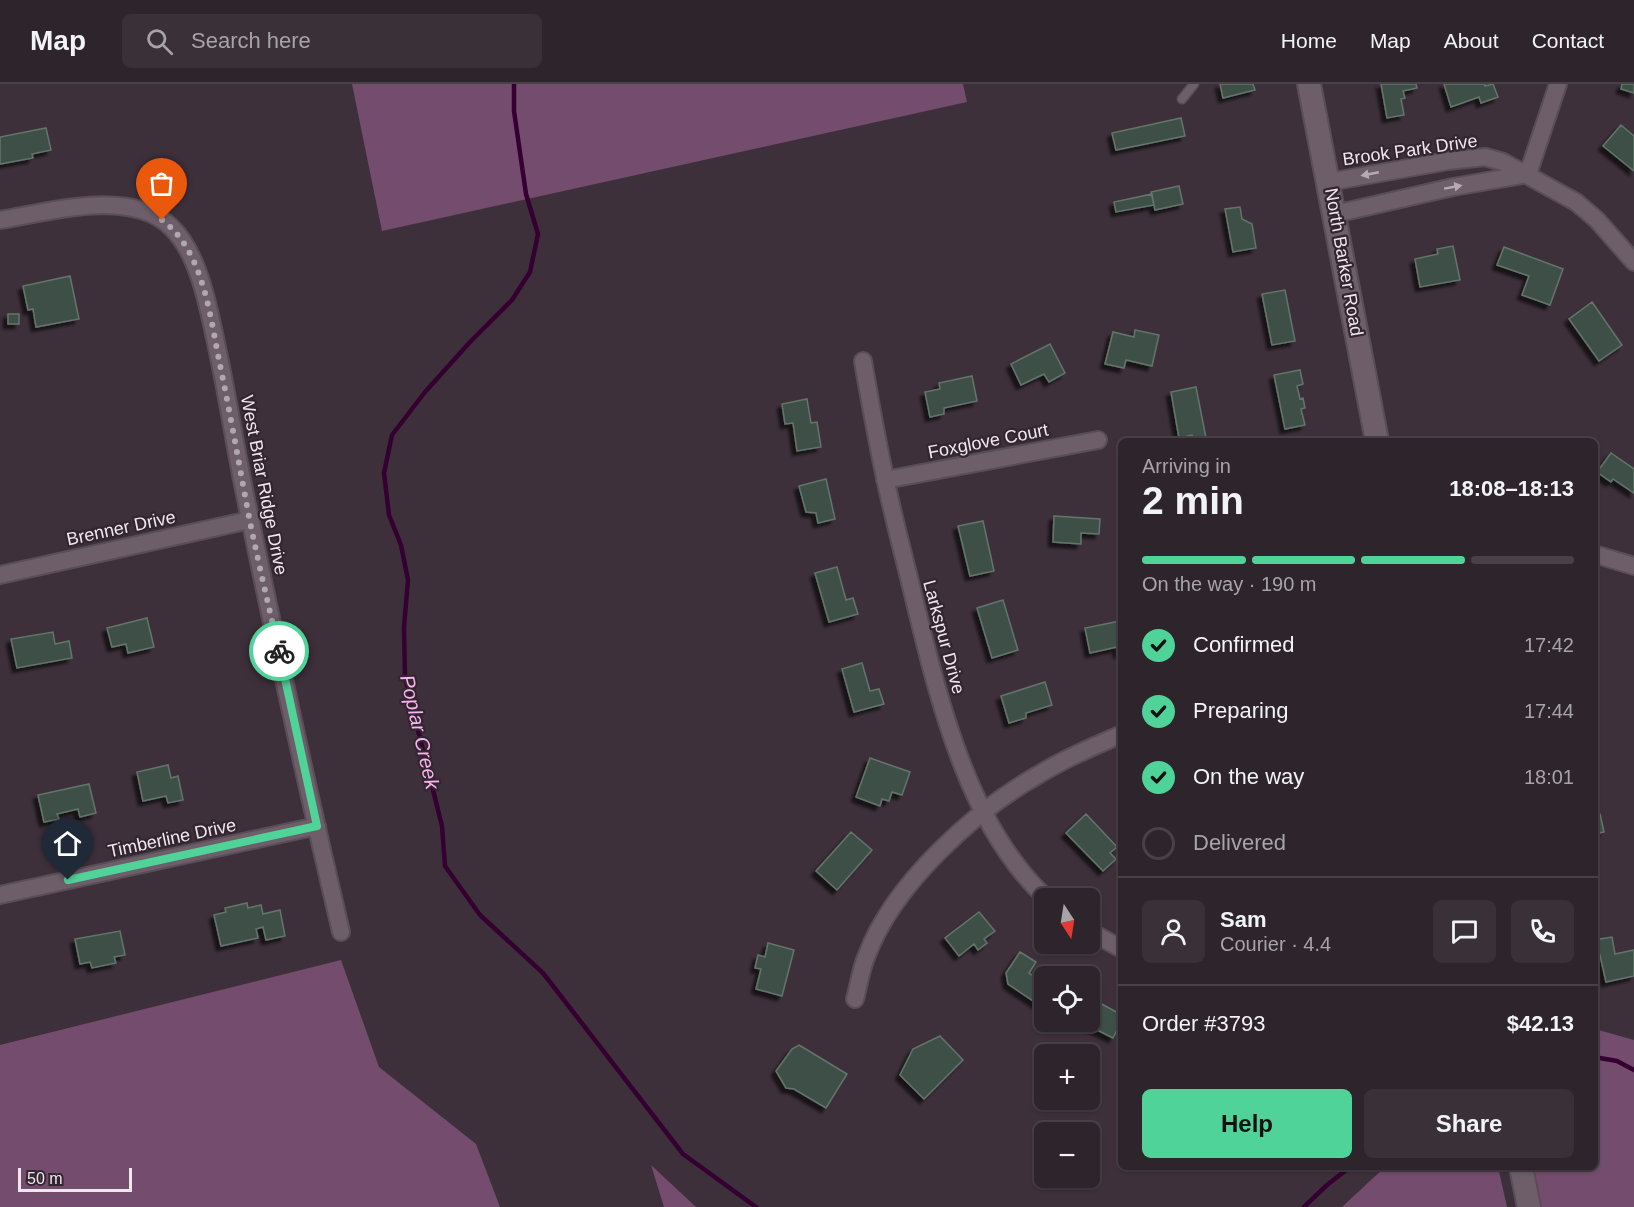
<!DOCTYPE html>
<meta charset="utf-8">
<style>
:root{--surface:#2e242c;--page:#3a3038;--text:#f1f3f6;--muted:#a7a4a9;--line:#494148;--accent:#50d398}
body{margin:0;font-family:Arial,sans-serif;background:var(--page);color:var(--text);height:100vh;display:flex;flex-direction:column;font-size:22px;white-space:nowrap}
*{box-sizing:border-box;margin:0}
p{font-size:20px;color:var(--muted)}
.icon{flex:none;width:33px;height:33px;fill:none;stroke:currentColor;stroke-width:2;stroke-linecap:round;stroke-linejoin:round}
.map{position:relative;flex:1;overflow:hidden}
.sheet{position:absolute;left:1118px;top:354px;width:480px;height:732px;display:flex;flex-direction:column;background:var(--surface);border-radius:9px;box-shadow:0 2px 4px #0004,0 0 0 2px var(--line)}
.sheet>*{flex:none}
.needle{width:39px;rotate:168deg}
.tools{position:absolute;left:1034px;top:804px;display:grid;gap:12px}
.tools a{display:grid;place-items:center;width:66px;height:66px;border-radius:9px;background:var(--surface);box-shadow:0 2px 4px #0004,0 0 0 2px var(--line);font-size:30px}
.scale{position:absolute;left:18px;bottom:15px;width:114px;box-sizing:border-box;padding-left:6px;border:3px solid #f0e7ee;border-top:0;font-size:16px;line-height:21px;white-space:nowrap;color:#f0e7ee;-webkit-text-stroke:4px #332630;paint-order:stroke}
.pin{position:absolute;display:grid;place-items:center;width:51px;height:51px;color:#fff;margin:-62px -26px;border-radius:50% 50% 50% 0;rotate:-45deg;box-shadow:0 0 6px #0007}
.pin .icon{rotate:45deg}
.courier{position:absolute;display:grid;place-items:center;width:60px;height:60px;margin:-30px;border:4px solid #50d398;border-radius:50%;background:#fff;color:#222;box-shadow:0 2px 8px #0007}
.head em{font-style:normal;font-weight:700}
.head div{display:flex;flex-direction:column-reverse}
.head{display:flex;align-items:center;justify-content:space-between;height:102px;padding:0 24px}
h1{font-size:39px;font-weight:700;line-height:45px}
.bar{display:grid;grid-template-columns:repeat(4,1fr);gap:9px 6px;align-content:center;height:72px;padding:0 24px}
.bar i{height:8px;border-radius:4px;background:var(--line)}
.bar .on{background:var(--accent)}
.bar p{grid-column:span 4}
.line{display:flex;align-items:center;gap:15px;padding:0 24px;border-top:2px solid var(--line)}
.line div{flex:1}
.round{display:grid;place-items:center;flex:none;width:63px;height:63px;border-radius:9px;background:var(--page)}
ol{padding:0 24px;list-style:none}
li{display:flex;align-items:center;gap:18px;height:66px}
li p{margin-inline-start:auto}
li .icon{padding:6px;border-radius:50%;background:var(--accent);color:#111;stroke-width:4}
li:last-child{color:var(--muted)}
li i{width:33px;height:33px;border:3px solid var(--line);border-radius:50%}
.action{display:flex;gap:12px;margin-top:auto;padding:12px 24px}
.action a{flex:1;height:69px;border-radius:9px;background:var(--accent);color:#111;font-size:24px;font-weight:700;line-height:69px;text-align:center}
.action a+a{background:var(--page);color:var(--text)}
header{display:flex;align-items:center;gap:36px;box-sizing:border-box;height:84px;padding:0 30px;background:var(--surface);border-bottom:2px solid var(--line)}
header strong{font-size:28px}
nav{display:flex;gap:33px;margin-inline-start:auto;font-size:21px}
.search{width:420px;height:54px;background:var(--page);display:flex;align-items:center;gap:15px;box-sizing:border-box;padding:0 21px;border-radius:9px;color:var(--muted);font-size:22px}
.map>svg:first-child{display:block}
</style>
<header>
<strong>Map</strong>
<div class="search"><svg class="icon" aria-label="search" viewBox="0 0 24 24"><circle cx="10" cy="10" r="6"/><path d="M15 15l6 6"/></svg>Search here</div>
<nav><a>Home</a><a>Map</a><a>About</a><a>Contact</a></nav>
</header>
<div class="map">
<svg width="1634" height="1123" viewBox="0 0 1634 1123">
<defs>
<filter id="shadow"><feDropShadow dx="-4.5" dy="4.5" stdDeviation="1.5" flood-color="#0009"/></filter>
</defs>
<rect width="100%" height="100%" fill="#3d303b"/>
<path fill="#744c6e" d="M352,0H963L967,18L382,147Z
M341,876L379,983L476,1060L500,1123H0V961Z
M1595,945L1634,956V1123H1529L1521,1083H1594Z
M651,1081L696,1123H664Z
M1385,1083H1498L1507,1123H1342Z"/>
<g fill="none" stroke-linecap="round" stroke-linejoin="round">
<path stroke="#350031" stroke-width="4.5" d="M514,0V27L526,110L538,150L530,188L512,216L470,258L425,308L392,351L384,389L389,431L401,461L408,496L404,543L405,594L442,742L445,782L480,831L543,889L683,1070L756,1123
M1594,973L1617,977L1634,986
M1304,1123L1327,1101L1350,1083"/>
</g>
<path fill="#3e5046" stroke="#63756b" stroke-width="1.5" filter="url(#shadow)" d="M1220,0H1253L1255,6L1223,14Z
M1381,0H1416L1417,4L1403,7L1405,14L1401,15L1404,31L1387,34Z
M1444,0H1485V2L1493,0L1498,13L1481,19L1479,13L1451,23Z
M1622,0H1634V9L1621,5Z
M1181,34L1185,52L1116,66L1112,49Z
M1621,41L1634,52V87L1603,62Z
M46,44L51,66L32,70L33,74L0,80V53Z
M1179,102L1183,120L1155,126L1151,108Z
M1152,110L1154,121L1116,128L1114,118Z
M1240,123L1242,135L1252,140L1256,164L1233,168L1225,125Z
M1453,162L1460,196L1420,203L1415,175L1438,170L1437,165Z
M1504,163L1563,185L1550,221L1522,211L1529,192L1497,181Z
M70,192L79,235L36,243L33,225L28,226L23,202Z
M1285,206L1295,257L1272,261L1262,210Z
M1592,218L1622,261L1599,277L1569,235Z
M8,230H19V240H8Z
M1135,246L1159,251L1152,282L1126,276L1124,284L1105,280L1113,248L1134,253Z
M1050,260L1065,289L1049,298L1044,290L1021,301L1011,280Z
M1300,286L1303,300L1297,302L1300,315L1303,314L1305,324L1301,325L1305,341L1285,345L1274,291Z
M972,292L977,317L944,324V330L930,333L925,308L940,305L939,299Z
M1196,303L1206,354L1195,356L1192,351L1179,354L1171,308Z
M807,315L811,339L817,338L821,363L797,367L793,339L785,340L782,320Z
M1611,369L1634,385V409L1613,395L1611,398L1597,388Z
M826,395L835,435L818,439L816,429L806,428L799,402Z
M1054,432L1100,435L1099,450L1081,449V460L1053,458Z
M983,437L994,487L970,492L958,442Z
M837,483L846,516L853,514L858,530L829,538L815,489Z
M1003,516L1018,566L992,574L977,524Z
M147,534L154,563L128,569L126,560L112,563L107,544Z
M1120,537V570L1118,569L1117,563L1090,569L1085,544Z
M53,548L55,560L69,557L72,574L17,584L11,555Z
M862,579L870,607L879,605L884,620L854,628L842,585Z
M1045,598L1052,621L1026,629V634L1009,639L1001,612Z
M870,674L910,688L902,711L892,708L889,717L882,715L880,722L856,713Z
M168,681L171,694L178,692L183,716L168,719L166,712L143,717L137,688Z
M89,700L96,729L80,733L78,725L57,730L59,735L44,738L38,711Z
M1086,730L1117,763L1110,769L1116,775L1103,787L1066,749Z
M1600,730L1604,748L1594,750V731Z
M851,748L872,766L837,806L816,787Z
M247,819L248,824L261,821L263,830L280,826L285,852L266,856L263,843L256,845L258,854L221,862L214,831L226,828L225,824Z
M979,828L995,847L984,855L987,859L978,866L974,860L959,872L945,854Z
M120,847L125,871L114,873L116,879L92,884L90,878L80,880L75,855Z
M1612,853L1615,870L1634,866V892L1606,898L1600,871L1594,873V856Z
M768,859L794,866L782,912L756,905L761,885L755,884L758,871L765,873Z
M1020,868L1036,878L1029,889L1044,899V914L1039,921L1008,900L1006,889Z
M1089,913L1120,930V940L1113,954L1081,938H1089Z
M940,952L963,976L924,1015L900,991L913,965Z
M799,961L847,990L826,1024L794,1005L786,1004L776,987L792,965Z"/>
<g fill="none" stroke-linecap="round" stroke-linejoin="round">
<g stroke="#594d57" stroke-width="11">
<path id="service" d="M1182,15L1194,0"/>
</g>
<g stroke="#594d57" stroke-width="20">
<path id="minor" d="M1528,90L1558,0
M1329,98L1448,77L1485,73L1503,78L1576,118L1597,136L1634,178
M1335,130L1453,103L1528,90
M0,136C49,128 131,104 171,143C202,172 211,238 220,278C231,332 239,386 251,439C279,575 309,712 341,848
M863,277C870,317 877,358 886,398C895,441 907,484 917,527C941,625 971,744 1046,814
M885,396L1098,356
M1594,470L1634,482
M0,491L250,436
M0,811L317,742
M1089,847L1120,864
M855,915C859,900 861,884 867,871C893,801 974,727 1038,691C1064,675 1092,663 1120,651"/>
</g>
<g stroke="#594d57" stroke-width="26">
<path id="secondary" d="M1309,0L1377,357
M1521,1083L1529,1123"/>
</g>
<use href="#service" stroke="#6d5e6a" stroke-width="8"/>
<use href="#minor" stroke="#6d5e6a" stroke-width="16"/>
<use href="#secondary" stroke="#6d5e6a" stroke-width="22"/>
</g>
<defs><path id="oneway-solid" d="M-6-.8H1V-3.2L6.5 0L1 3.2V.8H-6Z" transform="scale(1.5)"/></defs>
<g fill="#b5a9b3">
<use href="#oneway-solid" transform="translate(1370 90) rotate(169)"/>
<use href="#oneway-solid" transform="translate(1453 103) rotate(-10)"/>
</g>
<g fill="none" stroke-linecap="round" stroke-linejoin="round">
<path stroke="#b1a7af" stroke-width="6" stroke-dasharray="0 10.8" d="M162,136C204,167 210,233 220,281C231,333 240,386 250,438C259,481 269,524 279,567"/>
<path stroke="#50d398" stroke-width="8" d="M68,796L317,742L279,567"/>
</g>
<g text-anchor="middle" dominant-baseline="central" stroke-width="4.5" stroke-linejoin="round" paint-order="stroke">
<g font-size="18" fill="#f0e7ee" stroke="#332630">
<text transform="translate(1410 66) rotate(-8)">Brook Park Drive</text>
<text transform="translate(1344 178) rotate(80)">North Barker Road</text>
<text transform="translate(988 357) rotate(-11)">Foxglove Court</text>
<text transform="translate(264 401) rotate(79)">West Briar Ridge Drive</text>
<text transform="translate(121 444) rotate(-12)">Brenner Drive</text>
<text transform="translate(944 553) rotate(75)">Larkspur Drive</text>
<text transform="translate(172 754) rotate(-12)">Timberline Drive</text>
</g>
<g font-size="20" font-style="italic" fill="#f9b3ee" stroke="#332630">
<text transform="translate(420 648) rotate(77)">Poplar Creek</text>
</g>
</g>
</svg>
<div class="tools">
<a><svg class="needle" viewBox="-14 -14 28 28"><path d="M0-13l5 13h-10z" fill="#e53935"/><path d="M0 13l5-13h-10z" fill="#a7a4a9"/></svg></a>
<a><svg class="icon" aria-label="locate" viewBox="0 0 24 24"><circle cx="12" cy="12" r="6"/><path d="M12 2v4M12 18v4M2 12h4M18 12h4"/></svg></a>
<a>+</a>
<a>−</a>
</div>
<div class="scale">50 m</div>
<div class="pin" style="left:162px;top:136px;background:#ea580c"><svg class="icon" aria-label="bag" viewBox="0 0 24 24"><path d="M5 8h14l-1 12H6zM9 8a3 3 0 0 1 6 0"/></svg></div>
<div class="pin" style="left:68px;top:796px;background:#1f2937"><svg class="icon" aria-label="home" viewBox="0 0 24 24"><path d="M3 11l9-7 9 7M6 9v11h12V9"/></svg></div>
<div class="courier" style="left:279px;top:567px"><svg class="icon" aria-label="bike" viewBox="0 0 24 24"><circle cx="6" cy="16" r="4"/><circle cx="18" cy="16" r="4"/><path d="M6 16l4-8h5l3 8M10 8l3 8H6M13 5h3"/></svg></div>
<section class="sheet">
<div class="head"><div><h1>2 min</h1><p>Arriving in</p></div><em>18:08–18:13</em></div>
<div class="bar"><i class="on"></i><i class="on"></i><i class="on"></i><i></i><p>On the way · 190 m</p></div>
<ol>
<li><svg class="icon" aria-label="check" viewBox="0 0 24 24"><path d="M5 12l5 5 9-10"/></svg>Confirmed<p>17:42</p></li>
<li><svg class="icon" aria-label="check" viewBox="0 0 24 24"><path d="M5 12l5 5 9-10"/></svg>Preparing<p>17:44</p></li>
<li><svg class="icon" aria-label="check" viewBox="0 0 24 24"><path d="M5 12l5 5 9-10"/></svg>On the way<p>18:01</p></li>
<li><i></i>Delivered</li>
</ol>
<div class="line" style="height:108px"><a class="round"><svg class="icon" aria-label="person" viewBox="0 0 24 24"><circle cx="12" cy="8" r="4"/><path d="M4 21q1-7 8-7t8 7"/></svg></a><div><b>Sam</b><p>Courier · 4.4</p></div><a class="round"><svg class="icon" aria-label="chat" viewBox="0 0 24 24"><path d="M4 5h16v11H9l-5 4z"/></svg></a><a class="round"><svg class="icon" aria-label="phone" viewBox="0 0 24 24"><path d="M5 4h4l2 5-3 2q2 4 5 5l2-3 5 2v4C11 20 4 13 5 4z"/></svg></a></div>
<div class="line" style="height:78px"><div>Order #3793</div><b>$42.13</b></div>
<div class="action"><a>Help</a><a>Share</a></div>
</section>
</div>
